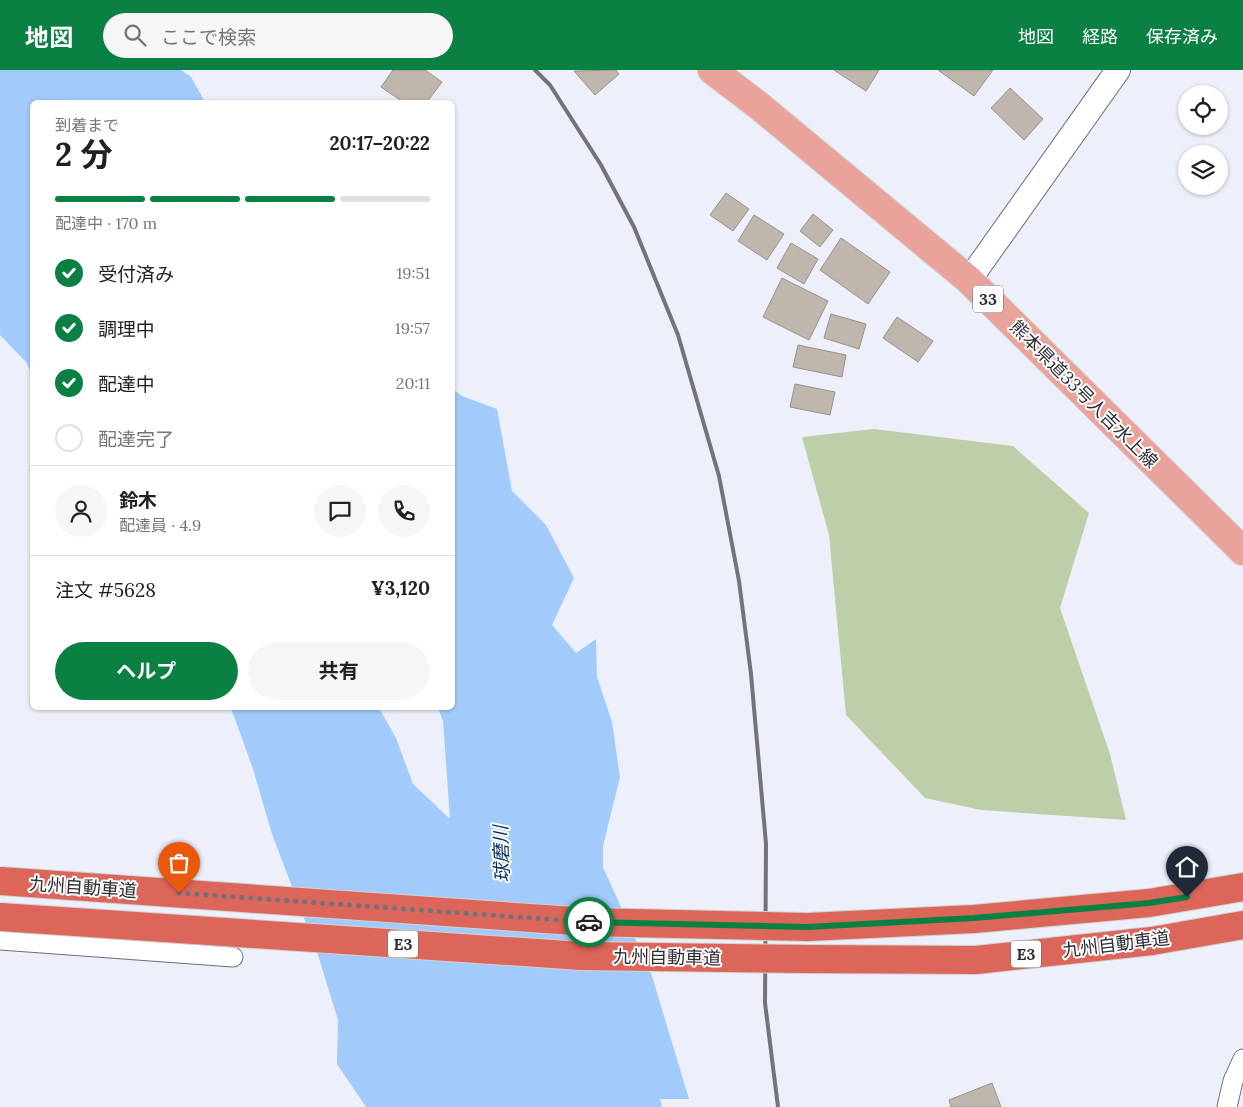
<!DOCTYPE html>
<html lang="ja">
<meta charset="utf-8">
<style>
:root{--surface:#fff;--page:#f6f6f6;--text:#202124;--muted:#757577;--line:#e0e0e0;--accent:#0b8043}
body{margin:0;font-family:Lora,"Noto Sans JP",serif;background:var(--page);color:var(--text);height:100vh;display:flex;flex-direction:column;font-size:19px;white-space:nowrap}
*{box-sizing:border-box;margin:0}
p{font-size:16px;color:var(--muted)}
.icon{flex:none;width:28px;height:28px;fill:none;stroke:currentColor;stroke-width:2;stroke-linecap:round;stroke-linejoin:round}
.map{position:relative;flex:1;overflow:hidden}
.drawer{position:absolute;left:30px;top:30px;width:425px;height:610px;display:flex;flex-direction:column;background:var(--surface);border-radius:8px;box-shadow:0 1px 4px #0004}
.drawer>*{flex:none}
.fabs{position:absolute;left:1178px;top:15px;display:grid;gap:10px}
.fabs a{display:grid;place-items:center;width:50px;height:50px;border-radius:50%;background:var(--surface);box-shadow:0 1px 4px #0004;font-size:25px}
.pin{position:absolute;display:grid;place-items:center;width:42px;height:42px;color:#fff;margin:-51px -21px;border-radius:50% 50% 50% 0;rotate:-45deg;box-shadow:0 0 5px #0007}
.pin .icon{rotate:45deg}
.courier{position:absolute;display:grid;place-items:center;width:50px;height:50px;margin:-25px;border:4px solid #0b8043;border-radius:50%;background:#fff;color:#222;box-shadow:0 1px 6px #0007}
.summary em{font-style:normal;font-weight:700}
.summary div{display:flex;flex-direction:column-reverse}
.summary{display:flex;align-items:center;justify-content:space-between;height:85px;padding:0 25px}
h1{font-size:32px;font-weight:700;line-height:38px}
.bar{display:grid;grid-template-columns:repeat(4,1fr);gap:8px 5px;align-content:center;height:60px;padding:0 25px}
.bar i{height:6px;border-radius:4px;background:var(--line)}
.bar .active{background:var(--accent)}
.bar p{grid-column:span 4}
.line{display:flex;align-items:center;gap:12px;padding:0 25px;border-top:1px solid var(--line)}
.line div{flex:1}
.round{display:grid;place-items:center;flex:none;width:52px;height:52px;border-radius:26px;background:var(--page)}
ol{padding:0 25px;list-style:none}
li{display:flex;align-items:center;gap:15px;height:55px}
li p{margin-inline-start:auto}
li .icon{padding:5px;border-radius:50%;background:var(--accent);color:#fff;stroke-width:4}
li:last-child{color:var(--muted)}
li i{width:28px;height:28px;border:2px solid var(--line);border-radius:50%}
.button{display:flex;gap:10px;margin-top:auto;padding:10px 25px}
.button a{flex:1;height:58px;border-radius:30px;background:var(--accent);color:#fff;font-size:20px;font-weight:700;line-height:58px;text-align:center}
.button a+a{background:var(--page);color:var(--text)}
header{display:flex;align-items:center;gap:30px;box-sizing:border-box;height:70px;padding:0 25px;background:var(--accent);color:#fff}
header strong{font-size:24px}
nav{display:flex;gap:28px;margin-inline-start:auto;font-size:18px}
.search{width:350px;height:45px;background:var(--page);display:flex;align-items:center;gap:12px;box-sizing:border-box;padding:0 18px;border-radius:28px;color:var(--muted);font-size:19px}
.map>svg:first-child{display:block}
</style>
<header>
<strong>地図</strong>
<div class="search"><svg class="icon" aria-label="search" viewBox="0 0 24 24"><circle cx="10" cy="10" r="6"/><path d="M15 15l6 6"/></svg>ここで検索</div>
<nav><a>地図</a><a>経路</a><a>保存済み</a></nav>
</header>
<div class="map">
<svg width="1243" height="1037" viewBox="0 0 1243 1037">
<rect width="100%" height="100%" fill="#edeffb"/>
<path fill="#becea9" d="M874,359L1013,376L1089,443L1060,538L1110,684L1126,750L981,740L925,728L846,645L829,465L802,367Z"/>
<path fill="#a2cbfb" d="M0,0H181L191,7L205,32H32V304L26,292L0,265Z
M453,319L462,326L497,339L512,421L546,455L574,508L552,555L576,583L596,569L597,607L612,652L620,707L603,776V797L652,906L689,1029H660L662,1037H366L337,994L338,950L318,885L272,764L253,699L231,638H379L396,668L413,714L450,749L443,651L438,638H452Z"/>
<path fill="#bfb7ad" stroke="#999289" d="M393,0H425L442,12L427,32H403L381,17Z
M616,0L619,4L595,25L574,1Z
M834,0H879L866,21Z
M938,0H993L974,26Z
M1010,18L1043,49L1024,70L991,38Z
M726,123L749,139L733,161L710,145Z
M813,144L833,160L820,177L800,161Z
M754,145L784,164L767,190L738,171Z
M841,168L890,202L868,234L820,200Z
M791,173L818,189L804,214L777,198Z
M782,208L828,231L809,270L763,247Z
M831,244L866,254L859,279L824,268Z
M897,247L933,271L918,292L883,268Z
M798,275L846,285L842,307L793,297Z
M795,314L835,322L830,345L790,337Z
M992,1013L1001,1037H951L949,1030Z"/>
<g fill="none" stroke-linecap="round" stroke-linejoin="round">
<g stroke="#6b6d78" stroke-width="21">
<path id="minor" d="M0,870L233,887
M1227,1037L1233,1011L1243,989"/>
</g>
<g stroke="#6b6d78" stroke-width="26">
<path id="tertiary" d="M969,210L1118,0"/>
</g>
<g stroke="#d1d1d2" stroke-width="30">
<path id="primary" d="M712,0L758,35L969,210L1243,481"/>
</g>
<g stroke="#d1d1d2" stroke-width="30">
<path id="motorway" d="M808,857L974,849L1149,833L1243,817
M807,889L976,890L1152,871L1243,855"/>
</g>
<use href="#minor" stroke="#fff" stroke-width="19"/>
<use href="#tertiary" stroke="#fff" stroke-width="24"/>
<use href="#primary" stroke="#e9a39b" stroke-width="28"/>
<use href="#motorway" stroke="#db6659" stroke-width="28"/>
<path stroke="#73747b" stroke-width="4" d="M535,0L550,15L601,95L634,157L678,265L719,406L739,511L751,604L766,774L765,933L778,1037"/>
<g stroke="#d1d1d2" stroke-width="30" stroke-linecap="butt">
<path id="motorway-bridge" d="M0,811L588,852L808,857
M0,847L582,886L807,889"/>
</g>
<use href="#motorway-bridge" stroke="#db6659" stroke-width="28"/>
</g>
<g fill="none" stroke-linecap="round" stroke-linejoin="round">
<path stroke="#707279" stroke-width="5" stroke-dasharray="0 9" d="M179,823L589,852"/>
<path stroke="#0b8043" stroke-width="6" d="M589,852L808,857L974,848L1149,833L1187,827"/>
</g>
<g text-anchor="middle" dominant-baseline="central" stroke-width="4" stroke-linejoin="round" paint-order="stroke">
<g fill="#fdfdfd" stroke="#6b6c70" stroke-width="1">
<rect x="973" y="215.5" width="30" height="27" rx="4"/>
<rect x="388" y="860.5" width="30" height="27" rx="4"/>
<rect x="1011" y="870.5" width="30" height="27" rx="4"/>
</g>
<g font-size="16" font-weight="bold" fill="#2d2e33">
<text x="988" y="229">33</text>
<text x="403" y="874">E3</text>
<text x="1026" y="884">E3</text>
</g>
<g font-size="18" fill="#2d2e33" stroke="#fdfdfd">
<text transform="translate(1084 324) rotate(45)">熊本県道33号人吉水上線</text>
<text transform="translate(83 817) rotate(4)">九州自動車道</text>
<text transform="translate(1116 874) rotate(-7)">九州自動車道</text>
<text transform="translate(667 887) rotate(1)">九州自動車道</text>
</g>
<g font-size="19" font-style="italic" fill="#0c3561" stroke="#fdfdfd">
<text transform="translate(501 784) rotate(-92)">球磨川</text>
</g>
</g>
</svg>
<div class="fabs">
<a><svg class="icon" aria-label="locate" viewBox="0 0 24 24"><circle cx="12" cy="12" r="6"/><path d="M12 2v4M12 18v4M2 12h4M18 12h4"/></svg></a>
<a><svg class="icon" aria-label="layers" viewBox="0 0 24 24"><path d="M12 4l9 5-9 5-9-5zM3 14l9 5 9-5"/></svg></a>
</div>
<div class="pin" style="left:179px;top:823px;background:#ea580c"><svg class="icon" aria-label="bag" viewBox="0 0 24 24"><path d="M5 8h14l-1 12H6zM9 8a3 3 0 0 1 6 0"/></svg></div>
<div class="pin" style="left:1187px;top:827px;background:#1f2937"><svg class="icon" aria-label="home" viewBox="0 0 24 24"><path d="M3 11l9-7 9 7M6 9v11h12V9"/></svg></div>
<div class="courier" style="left:589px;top:852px"><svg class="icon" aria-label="car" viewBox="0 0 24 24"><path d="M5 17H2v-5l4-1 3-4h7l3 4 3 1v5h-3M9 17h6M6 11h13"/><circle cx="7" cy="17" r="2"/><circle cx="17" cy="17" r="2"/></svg></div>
<section class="drawer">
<div class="summary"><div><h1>2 分</h1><p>到着まで</p></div><em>20:17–20:22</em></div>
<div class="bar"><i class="active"></i><i class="active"></i><i class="active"></i><i></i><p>配達中 · 170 m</p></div>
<ol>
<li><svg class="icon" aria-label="check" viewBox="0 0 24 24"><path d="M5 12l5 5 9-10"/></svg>受付済み<p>19:51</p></li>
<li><svg class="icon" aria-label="check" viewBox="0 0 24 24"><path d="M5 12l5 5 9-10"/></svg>調理中<p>19:57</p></li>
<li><svg class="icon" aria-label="check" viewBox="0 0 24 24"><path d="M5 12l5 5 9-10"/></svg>配達中<p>20:11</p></li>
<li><i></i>配達完了</li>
</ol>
<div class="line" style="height:90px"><a class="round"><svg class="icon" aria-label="person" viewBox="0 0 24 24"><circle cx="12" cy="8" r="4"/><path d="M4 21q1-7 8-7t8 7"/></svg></a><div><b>鈴木</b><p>配達員 · 4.9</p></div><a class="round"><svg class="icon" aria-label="chat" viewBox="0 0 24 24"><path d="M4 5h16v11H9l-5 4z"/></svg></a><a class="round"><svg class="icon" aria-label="phone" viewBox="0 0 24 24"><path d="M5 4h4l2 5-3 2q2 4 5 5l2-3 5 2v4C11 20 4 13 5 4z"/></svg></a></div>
<div class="line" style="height:65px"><div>注文 #5628</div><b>¥3,120</b></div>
<div class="button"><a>ヘルプ</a><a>共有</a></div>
</section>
</div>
